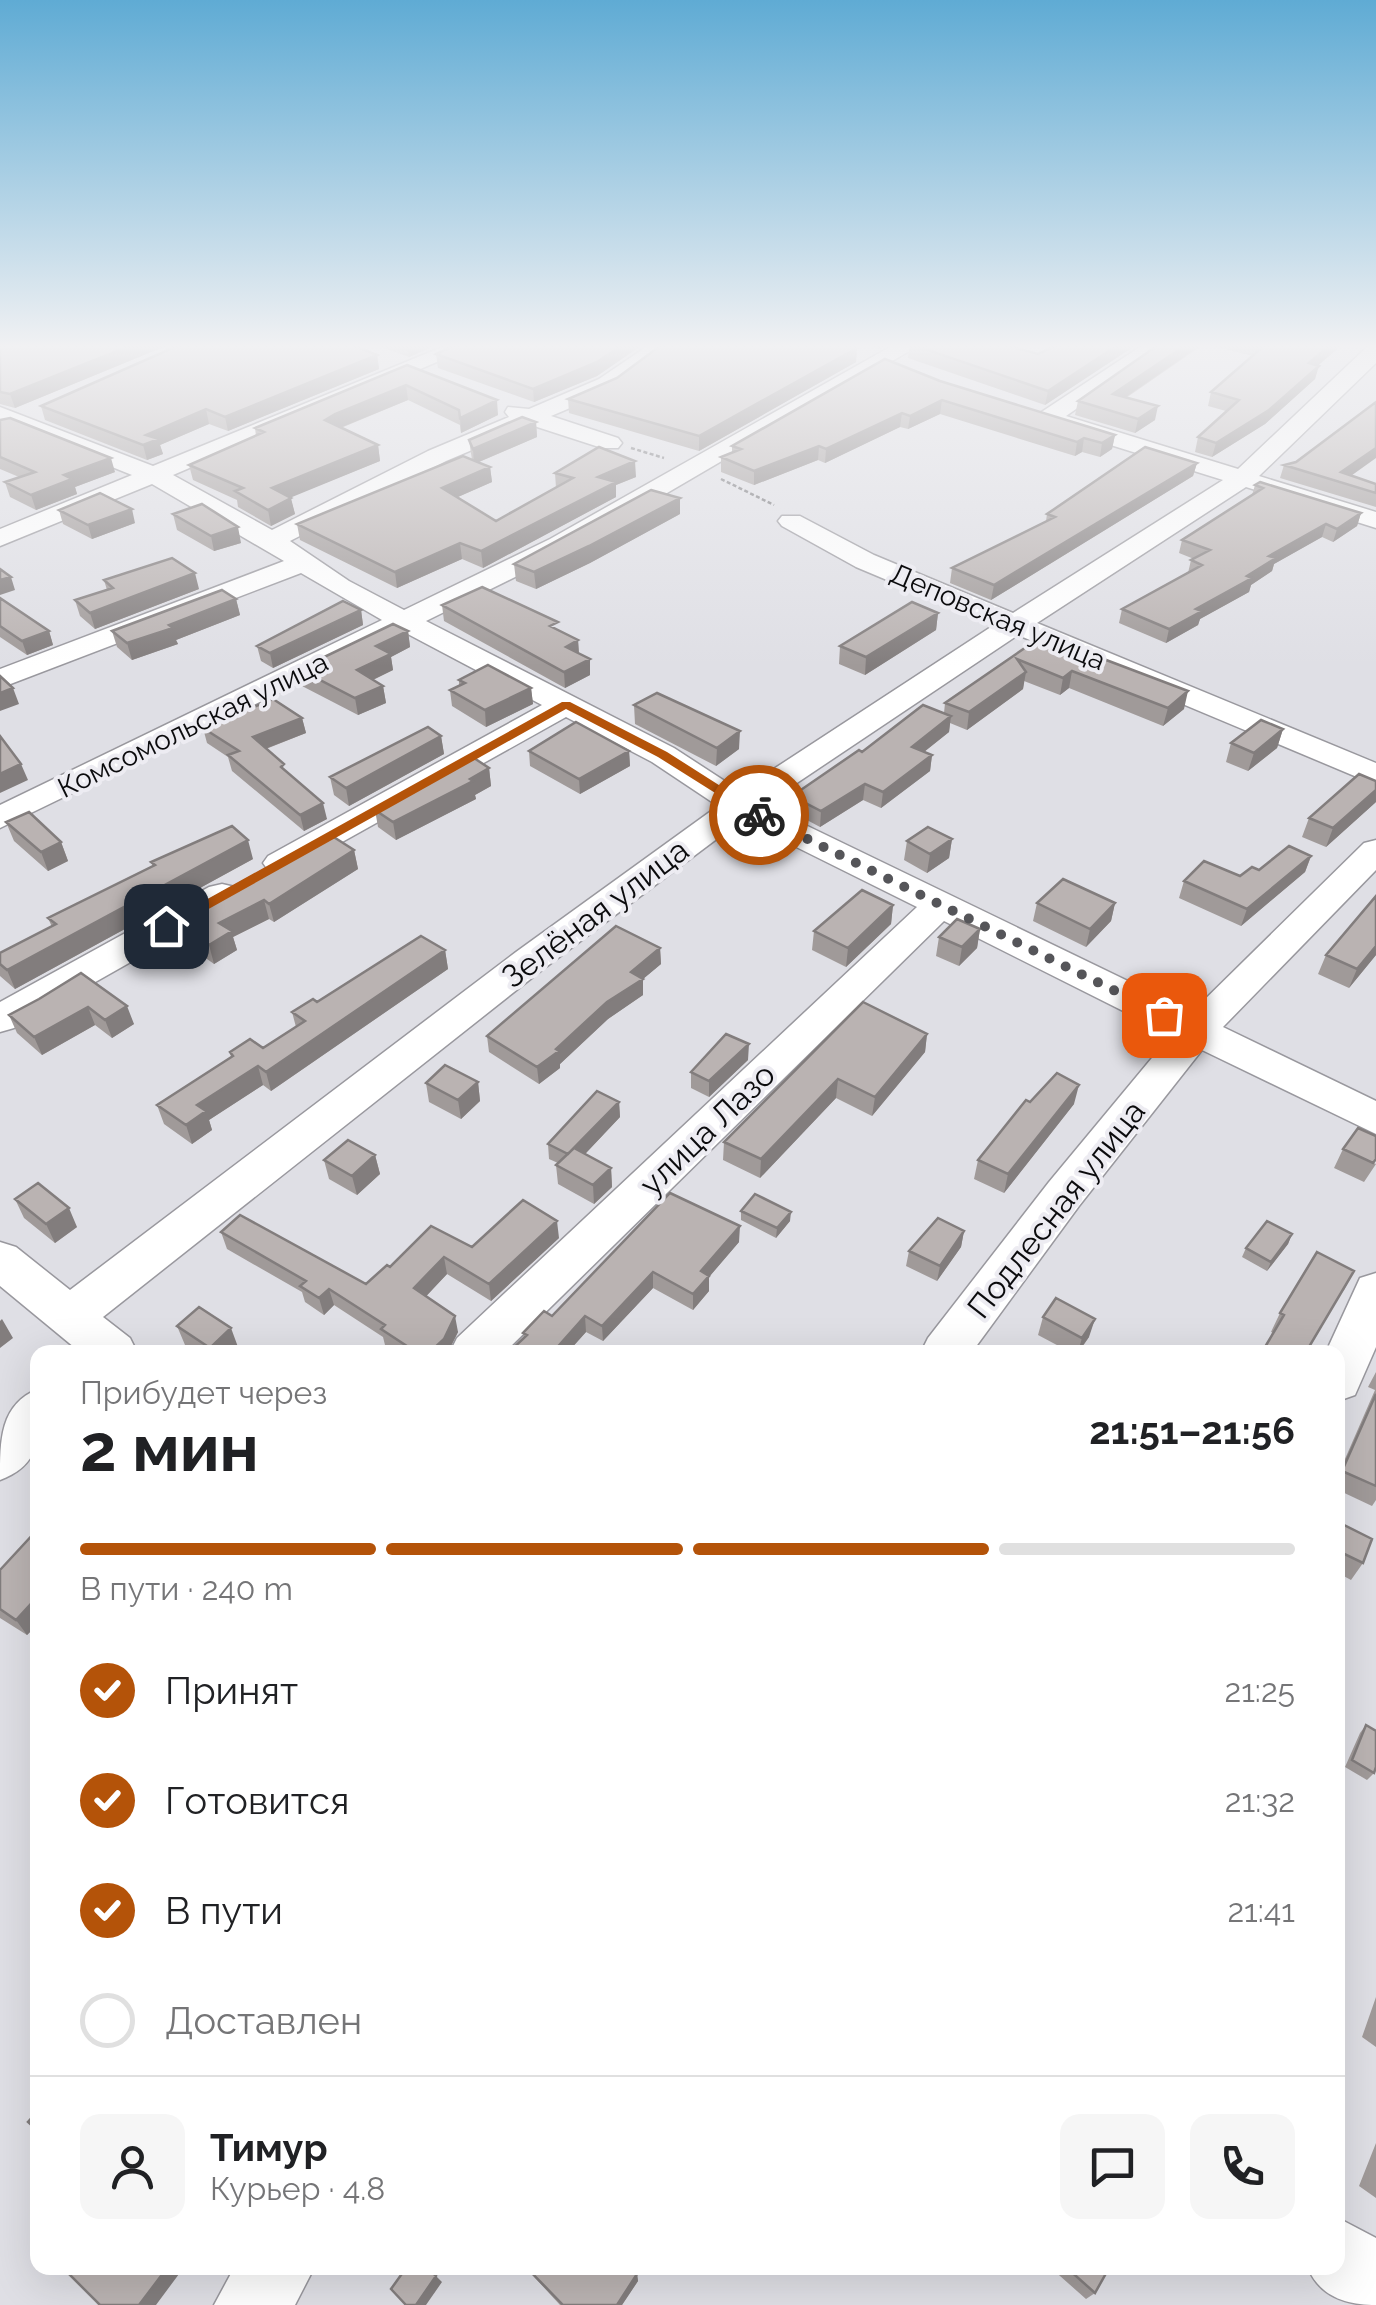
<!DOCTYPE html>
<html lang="ru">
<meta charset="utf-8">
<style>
:root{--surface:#fff;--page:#f6f6f6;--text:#202124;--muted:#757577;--line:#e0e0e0;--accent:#b45309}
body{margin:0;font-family:Raleway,sans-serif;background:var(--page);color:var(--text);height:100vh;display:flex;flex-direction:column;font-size:38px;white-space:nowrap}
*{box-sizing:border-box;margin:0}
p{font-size:32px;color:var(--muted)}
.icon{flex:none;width:55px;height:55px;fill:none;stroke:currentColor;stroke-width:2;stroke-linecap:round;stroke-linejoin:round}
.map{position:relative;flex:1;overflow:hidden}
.details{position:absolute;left:30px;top:1345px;width:1315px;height:930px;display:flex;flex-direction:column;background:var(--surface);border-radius:20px;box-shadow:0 10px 40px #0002}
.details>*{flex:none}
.pin{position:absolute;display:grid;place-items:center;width:85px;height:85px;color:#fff;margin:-42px;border-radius:20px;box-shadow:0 5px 15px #0006}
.courier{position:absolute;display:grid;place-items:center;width:100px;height:100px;margin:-50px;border:8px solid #b45309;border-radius:50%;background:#fff;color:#222;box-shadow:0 2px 12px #0007}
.overview em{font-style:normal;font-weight:700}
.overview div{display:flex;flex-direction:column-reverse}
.overview{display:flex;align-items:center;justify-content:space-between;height:170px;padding:0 50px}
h1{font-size:65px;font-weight:700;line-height:75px}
.bar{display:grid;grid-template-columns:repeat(4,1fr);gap:15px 10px;align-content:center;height:120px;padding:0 50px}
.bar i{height:12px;border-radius:8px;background:var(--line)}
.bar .active{background:var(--accent)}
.bar p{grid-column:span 4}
.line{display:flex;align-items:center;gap:25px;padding:0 50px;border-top:2px solid var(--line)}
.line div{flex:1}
.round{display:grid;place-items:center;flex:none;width:105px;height:105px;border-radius:20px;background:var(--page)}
ol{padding:0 50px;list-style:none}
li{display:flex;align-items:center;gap:30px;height:110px}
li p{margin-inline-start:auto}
li .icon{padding:10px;border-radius:50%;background:var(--accent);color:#fff;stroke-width:4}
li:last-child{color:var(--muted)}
li i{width:55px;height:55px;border:5px solid var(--line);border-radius:50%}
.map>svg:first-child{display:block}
</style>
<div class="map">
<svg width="1376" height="2305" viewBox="0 0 1376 2305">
<rect width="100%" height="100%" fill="#dfdfe5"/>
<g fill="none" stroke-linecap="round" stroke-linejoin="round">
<g stroke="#99989e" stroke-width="3">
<path id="minor" d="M452,343H481L173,475L272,530L428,451L509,417L505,412L508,407L529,409L599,379L652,343H677L615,389L551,416L618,438L622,443L618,448H602L531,425L446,461L290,541L349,581L404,610L550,539L897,343H923L568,551L426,621L674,748L740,791L994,625L856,567L782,526L778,521L782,516H800L874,555L1013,613L1223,480L1040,423L1036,418L1040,413L1146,343H1171L1066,416L1238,469L1368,346L1376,345V363L1259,476L1376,512V528L1246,487L1037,623L1376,763V785L1018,635L764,805L1192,1012L1364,843L1376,840V870L1223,1027L1376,1101V1134L1202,1050L1079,1206L972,1352H921L928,1338L1049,1182L1171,1035L944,921L505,1352H450L457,1338L917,907L742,820L542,970L103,1317L130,1338L137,1352H80L0,1286V1242L16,1247L70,1290L516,952L718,806L652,762L566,717L292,870L280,873L268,870L263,863L268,856L542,705L404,632L0,828V805L382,620L301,573L0,688V669L284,561L152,484L0,546V529L132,475L0,422V407L153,466Z
M222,884L235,887L240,895L235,903L14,1028L0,1032V1002L209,887Z
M1376,1273V1347L1355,1395L1338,1401V1352H1326L1360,1278Z
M38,1389C38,1430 46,1463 0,1480C0,1439 0,1405 38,1389Z
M1338,2218L1376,2238V2305C1347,2305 1320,2297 1308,2268H1338Z
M234,2268H314L295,2305H214Z"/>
</g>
<path stroke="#6e6e72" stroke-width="2.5" stroke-dasharray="4 2.5" stroke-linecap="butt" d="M631,448L664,458
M721,479L774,505"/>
<use href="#minor" fill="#fff" fill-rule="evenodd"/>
</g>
<path fill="#a09a99" d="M0,343H173L15,408L0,404Z
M370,343H441L409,357Z
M459,343H645L597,376L534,402L438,368L436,354Z
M863,343H890L880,349Z
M1061,343H1139L1045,405L908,358L910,344L1038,354Z
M1161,343H1344L1318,365L1315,379L1265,424L1212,457L1195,452L1198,437L1226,411L1208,406L1211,392L1253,356L1204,344L1126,398L1155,420L1135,433L1075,415L1078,401Z
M857,348L856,362L699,451L569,413L568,399L617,378Z
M377,355L379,369L228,431L209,424L160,445L163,454L147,460L45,420L41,406Z
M407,365L498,415L461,433L460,425L408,400L341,428L378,445L380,461L290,497L295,514L271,526L238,507L237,500L193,480L189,465L256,436L255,428Z
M940,381L1115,435L1112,449L1100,457L1082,452L1075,456L940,414L908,429L900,427L825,463L818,460L754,485L721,472V457L732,453V446Z
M0,420L115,472L75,487L77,494L36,510L10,497L5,482L19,477L0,469Z
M536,422L537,437L479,462L490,467L492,482L458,497L496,521L556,488L555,473L636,477L616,485V497L483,568L462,559L397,588L300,540L297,524L472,460L469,440Z
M1197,463L1193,476L991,600L950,583L952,568L1046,521L1047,514Z
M1284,465L1351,476L1376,484V507L1280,478Z
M1255,485L1361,513L1357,526L1333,542L1322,537L1274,564L1272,571L1251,585L1249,592L1200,619L1198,625L1166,643L1119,623L1122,609L1188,573L1191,560L1194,559L1179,553L1182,540L1252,495Z
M59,510L135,523L92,539L63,524Z
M173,514L241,543L214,551L177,530Z
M680,514L590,563L536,589L516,581L514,564Z
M104,580L199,589L95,629L80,616L75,600L107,590Z
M0,598L49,631L53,645L27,655L0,637Z
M236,599L240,615L176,640L178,644L132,660L117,647L112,631Z
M442,605L559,631L578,640L579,653L590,675L565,688L444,621Z
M361,610L363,625L273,668L261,661L257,646Z
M938,613L936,630L865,675L839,664L840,646Z
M408,631L410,647L391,657L393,670L373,680L383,686L386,703L358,715L302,686L299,669Z
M1035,641L1184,709L1163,726L1069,688L1060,695L1024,681L1023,689L967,730L950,723L949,732L924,752L932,755L930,771L881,808L863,800L820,827L792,812V796L862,752L944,713L945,703Z
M459,680L531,688L533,704L486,727L452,706L450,690L459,686Z
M634,705L739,749L716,766L635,724Z
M302,718L306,733L266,749L327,819L304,831L232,771L228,757L207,743L203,728Z
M1283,729L1277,748L1248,771L1226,762L1231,743Z
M441,736L444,754L349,806L334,795L330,777Z
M529,751H629L630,766L580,794L530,766Z
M489,768L491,786L475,795L476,799L396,840L378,827L375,810Z
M1376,802L1326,847L1302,837L1309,818Z
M6,822L61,842L68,861L48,871L14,841Z
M952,839L949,858L927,873L904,860L907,841Z
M354,850L358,869L274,922L269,919L233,937L237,950L214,964L179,939L173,920Z
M1311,856L1305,872L1241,926L1179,898L1184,881L1240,876Z
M253,859L15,989L0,976V953L52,927L48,918L153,866L151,862Z
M1376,896V955L1349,988L1318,974L1326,955Z
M1037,903H1115L1111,921L1086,947L1033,921Z
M893,905L891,924L846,967L812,950L814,931Z
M980,929L977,948L959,966L936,956L939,937Z
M660,948L661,964L643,979V995L608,1019L560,1064V1068L539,1084L489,1052L487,1036Z
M445,950L448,969L271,1091L263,1085L209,1120L212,1130L192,1144L164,1124L157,1105L231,1057L230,1052L263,1048L296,1027L292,1012Z
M81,973L134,1024L112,1038L95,1025L42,1055L17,1033L9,1015L39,999Z
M863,1002L927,1034L925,1052L872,1116L836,1098L760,1178L723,1160L724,1142Z
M748,1060L709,1097L691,1088V1072Z
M478,1082L480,1101L461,1119L429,1102L426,1083Z
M619,1102L620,1117L585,1154L611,1168L612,1187L594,1204L558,1184L556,1165L558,1163L549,1159L548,1144Z
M1030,1102L1074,1104L1004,1193L974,1179L978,1160Z
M1343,1149L1376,1164L1364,1182L1334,1168Z
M375,1155L380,1174L357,1195L329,1179L324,1160Z
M670,1193L739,1242L709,1277V1291L693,1310L653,1288L603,1341L586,1332L568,1352H509L524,1338L523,1333L552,1316Z
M15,1199L77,1227L55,1243L24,1218Z
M741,1211L790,1221L776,1238L741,1220Z
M964,1231L961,1247L937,1281L906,1266L909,1251Z
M221,1232L366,1284L390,1267L472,1247L559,1238L491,1301L447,1274L426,1296L458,1332L448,1352H396L385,1345L383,1337L334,1305L324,1315L305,1302L302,1292L227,1249Z
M1292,1234L1288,1244L1267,1271L1242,1257L1246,1248Z
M1354,1271L1344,1290L1274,1333L1271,1332L1280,1313Z
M1043,1317L1089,1337L1079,1352H1070L1038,1335Z
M177,1326L238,1347L232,1352H197L185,1345Z
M1376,1372V1500L1372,1506L1338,1490V1475L1375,1390L1368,1387Z
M1338,1522L1363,1563L1351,1580L1338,1573Z
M38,1529V1624L27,1635L0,1618V1570Z
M1366,1725L1374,1773L1367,1780L1345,1767L1360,1733Z
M1376,1997V2047L1362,2037Z
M1376,2143V2198L1359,2186Z
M526,2268H630L637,2274L638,2281L622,2305H560Z
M1051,2268H1109L1095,2293L1086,2299Z"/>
<path fill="#827d7d" d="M137,343H173L15,408L10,394Z
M407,343H441L409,357Z
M625,343H645L597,376L534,402L533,389Z
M1121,343H1139L1045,405L1048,391Z
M1189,343H1204L1110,408L1113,394Z
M1332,343H1344L1305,377L1309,363Z
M857,348L856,362L699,451V436Z
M377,355L379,369L228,431L225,417Z
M1319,366L1315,379L1265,424L1212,457L1216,443Z
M406,385L408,400L337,429L325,420L335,414Z
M497,400L498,415L461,433L460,418Z
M942,400L940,414L908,429L910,416Z
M1158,406L1155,420L1135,433L1138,419Z
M206,409L209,424L160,445L163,454L147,460L143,445L146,435Z
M902,413L900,427L825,463L826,449Z
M536,422L537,437L474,464L473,449Z
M1115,435L1112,449L1100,457L1102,443Z
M1084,438L1082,452L1075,456L1077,442Z
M378,445L380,461L275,504L272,488Z
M819,446L818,460L754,485V471Z
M1376,448V458L1341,483V472Z
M111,458L115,472L75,487L77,494L36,510L31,495L64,475Z
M635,461L636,477L616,485V497L483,568L481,551L598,477Z
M1197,463L1193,476L991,600L994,585Z
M490,467L492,482L444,503L442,488Z
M291,498L295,514L271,526L268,510Z
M680,498V514L590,563L536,589L534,572Z
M132,509L135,523L92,539L88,525Z
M1361,513L1357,526L1333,542L1337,529Z
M1326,524L1322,537L1274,564L1272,571L1251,585L1249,592L1200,619L1198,625L1166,643L1169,629L1196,609L1247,576L1269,556Z
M238,527L241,543L214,551L211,536Z
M460,543L462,559L397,588L395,572Z
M195,573L199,589L95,629L90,613Z
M11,577L15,590L0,595V580Z
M236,599L240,615L176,640L178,644L132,660L127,643Z
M361,610L363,625L273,668L270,653Z
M938,613L936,630L865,675L866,657Z
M49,631L53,645L27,655L22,641Z
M408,631L410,647L391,657L393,670L360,686L357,670L376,646Z
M578,640L579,656L566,647Z
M590,659V675L565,688L564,672Z
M1072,671L1069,688L1060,695L1063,678Z
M1026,672L1023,689L967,730L969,712Z
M383,686L386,703L358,715L355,698Z
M13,688L19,704L0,711V693Z
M531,688L533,704L486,727L485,710Z
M1188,691L1184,709L1163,726L1168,708Z
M951,716L949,732L910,763L912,747Z
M302,718L306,733L257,752L253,737Z
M1283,729L1277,748L1248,771L1254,753Z
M740,731L739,749L716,766L717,748Z
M441,736L444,754L349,806L346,788Z
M629,751L630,766L580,794L579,779Z
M932,755L930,771L881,808L883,792Z
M21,764L28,780L0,793V774Z
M489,768L491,786L475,795L476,799L396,840L393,822Z
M865,784L863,800L820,827L821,811Z
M1376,790V802L1326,847L1333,828Z
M323,803L327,819L304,831L300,815Z
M952,839L949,858L927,873L930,854Z
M248,840L253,859L15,989L7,970Z
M61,842L68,861L48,871L41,852Z
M354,850L358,869L274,922L269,904Z
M1311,856L1305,872L1241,926L1247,909Z
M264,900L269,919L233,937L237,950L214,964L209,945L219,923Z
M1115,903L1111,921L1086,947L1090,929Z
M893,905L891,924L846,967L848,948Z
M980,929L977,948L959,966L962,947Z
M1376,946V955L1349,988L1357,969Z
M660,948L661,964L643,979V995L608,1019L560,1064V1068L539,1084L537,1067L556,1049L631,972Z
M445,950L448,969L271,1091L266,1072Z
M127,1006L134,1024L112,1038L105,1020Z
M88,1007L95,1025L42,1055L34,1037Z
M927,1034L925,1052L872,1116L875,1097Z
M749,1044L748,1060L709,1097V1081Z
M258,1066L263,1085L209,1120L212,1130L192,1144L186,1125L197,1105Z
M838,1079L836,1098L760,1178L761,1159Z
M478,1082L480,1101L461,1119L458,1100Z
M1079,1085L1074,1104L1004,1193L1008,1174Z
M619,1102L620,1117L570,1170L568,1154Z
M375,1155L380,1174L357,1195L352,1176Z
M611,1168L612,1187L594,1204L593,1185Z
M69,1208L77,1227L55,1243L46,1224Z
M791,1212L790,1221L776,1238L777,1228Z
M557,1221L559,1238L491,1301L489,1284Z
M740,1226L739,1242L709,1277V1291L693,1310V1294L701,1271Z
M964,1231L961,1247L937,1281L940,1266Z
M1292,1234L1288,1244L1267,1271L1271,1262Z
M444,1257L447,1274L418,1305L414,1288Z
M653,1272V1288L603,1341L602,1326Z
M329,1289L334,1305L324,1315L319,1298Z
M455,1316L458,1332L448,1352H430Z
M585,1316L586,1332L568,1352H553Z
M2,1319L13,1338L0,1348V1321Z
M1095,1319L1089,1337L1078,1352L1082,1338Z
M231,1328L238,1347L232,1352H211L210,1348Z
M38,1596V1624L27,1635L16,1620Z
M167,2268H173L179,2274L156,2305H139Z
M637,2274L638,2281L622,2305H617Z
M436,2276L442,2282L426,2305H416Z"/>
<path fill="#bab3b2" stroke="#827d7d" stroke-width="2.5" d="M0,343H137L10,394L0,392Z
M184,343H348L377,355L225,417L206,409L146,435L159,439L143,445L41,406Z
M459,343H625L597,362L533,389L436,354Z
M664,343H844L857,348L699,436L568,399L617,378Z
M911,343H998L1038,354L1061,343H1121L1048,391L910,344Z
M1161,343H1189L1113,394L1158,406L1138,419L1078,401Z
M1260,343H1332L1309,363L1319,366L1269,410L1216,443L1198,437L1239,400L1211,392L1265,345Z
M885,359L940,381L1115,435L1102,443L1084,438L1077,442L942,400L910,416L902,413L826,449L819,446L754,471L721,457L741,449L732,446Z
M407,365L497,400L460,418L459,410L406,385L335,414L325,420L378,445L272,488L291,498L268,510L235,491L243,488L189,465L264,432L255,428Z
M1376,402V448L1341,472L1376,484V493L1284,465L1296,462Z
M522,417L536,422L473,449L469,440Z
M10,418L111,458L64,475L72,479L31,495L5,482L35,472L0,457V420Z
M599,447L635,461L598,477L616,482L481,551L460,543L395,572L297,524L463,456L490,467L442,488L496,521L573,478L555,473Z
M1145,447L1197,463L994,585L952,568L1055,517L1047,514Z
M1260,482L1361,513L1337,529L1326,524L1269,556L1276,558L1247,576L1252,578L1196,609L1202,611L1169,629L1122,609L1202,565L1191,560L1210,550L1182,540L1263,488L1255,485Z
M651,490L680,498L589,546L534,572L514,564Z
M100,493L132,509L88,525L59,510Z
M202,504L238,527L211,536L173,514Z
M172,558L195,573L90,613L75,600L113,588L104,580Z
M0,569L11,577L0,580Z
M482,587L558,622L550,626L578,640L566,647L590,659L564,672L442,605Z
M222,590L236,599L169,625L173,628L127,643L112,631Z
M0,598L49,631L22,641L0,626Z
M343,601L361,610L270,653L257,646Z
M912,602L938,613L866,657L840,646Z
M393,624L408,631L376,646L391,654L357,670L383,686L355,698L299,669Z
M1035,641L1075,658L1085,652L1188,691L1168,708L1072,671L1063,678L1017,659L1026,672L969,712L945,703Z
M488,665L531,688L485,710L450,690L465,683L459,680Z
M0,676L13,688L0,693Z
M657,693L740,731L717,748L634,705Z
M273,699L302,718L253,737L284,764L281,767L323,803L300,815L228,755L239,751L203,728Z
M923,705L951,716L912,747L932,755L883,792L865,784L821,811L792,796L859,750L862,752Z
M1261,720L1283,729L1254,753L1231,743Z
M576,722L629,751L579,779L529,751Z
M428,727L441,736L346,788L330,777Z
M0,736L21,764L0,774Z
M471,756L489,768L470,779L473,781L393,822L375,810Z
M1359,774L1376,781V790L1333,828L1309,818Z
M29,812L61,842L41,852L6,822Z
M232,826L248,840L7,970L0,964V953L56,924L48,918L155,865L151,862Z
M928,827L952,839L930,854L907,841Z
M329,834L354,850L269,904L264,900L219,923L232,931L209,945L173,920Z
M1289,846L1311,856L1247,909L1184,881L1204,861L1240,876L1252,867L1259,870Z
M1063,879L1115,903L1090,929L1037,903Z
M862,890L893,905L848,948L814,931Z
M1376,896V946L1357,969L1326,955Z
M957,919L980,929L962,947L939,937Z
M616,926L660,948L631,972L643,979L607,1002L556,1049L559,1051L537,1067L487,1036Z
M421,936L445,950L266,1072L258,1066L197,1105L206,1111L186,1125L157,1105L233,1056L230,1052L250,1039L263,1048L305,1021L292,1012L313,999L317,1002Z
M81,973L127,1006L105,1020L88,1007L34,1037L9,1015L39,999Z
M863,1002L927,1034L875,1097L838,1079L761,1159L724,1142Z
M726,1034L749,1044L709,1081L691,1072Z
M445,1065L478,1082L458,1100L426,1083Z
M1057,1073L1079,1085L1008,1174L978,1160L1026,1100L1030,1102Z
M597,1091L619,1102L568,1154L548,1144Z
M1358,1128L1376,1136V1159L1373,1163L1343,1149Z
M348,1140L375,1155L352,1176L324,1160Z
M574,1148L611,1168L593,1185L556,1165Z
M38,1183L69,1208L46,1224L15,1199Z
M670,1193L740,1226L701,1271L709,1276L693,1294L653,1272L602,1326L585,1316L553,1352H509L527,1335L523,1333L544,1311L552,1316Z
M755,1194L791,1212L777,1228L741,1211Z
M523,1200L557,1221L489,1284L444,1257L414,1288L455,1316L444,1339L430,1352H416L381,1329L385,1325L329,1289L319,1298L300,1286L306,1281L221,1232L240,1215L366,1284L387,1265L390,1267L431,1226L472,1247Z
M938,1218L964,1231L940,1266L909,1251Z
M1267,1221L1292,1234L1271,1262L1246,1248Z
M1317,1252L1354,1271L1306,1352H1262L1284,1315L1280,1313Z
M1056,1298L1095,1319L1082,1338L1043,1317Z
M199,1307L231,1328L210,1348L177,1326Z
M1376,1394V1486L1342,1471Z
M1338,1522L1372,1539L1363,1563L1338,1551Z
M38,1529V1596L16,1620L0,1609V1570Z
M1338,1605L1342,1608L1338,1621Z
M1366,1725L1376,1731V1767L1374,1773L1352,1760Z
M38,2111V2131L28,2122Z
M63,2268H167L139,2305H100Z
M406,2268H428L436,2276L416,2305H406L391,2289Z
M527,2268H630L637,2274L617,2305H563Z
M1067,2268H1109L1095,2293Z"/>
<linearGradient id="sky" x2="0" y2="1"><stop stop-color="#5fabd4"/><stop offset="0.52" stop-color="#f1f1f3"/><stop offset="1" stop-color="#f1f1f3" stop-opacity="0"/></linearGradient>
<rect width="1376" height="666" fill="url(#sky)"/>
<path fill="#b45309" d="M562,702H570L667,752L766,815L755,818L658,757L566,709L171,930L159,926Z"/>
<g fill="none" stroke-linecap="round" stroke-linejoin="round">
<path stroke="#555559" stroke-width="10" stroke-dasharray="0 18" d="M759,815L1164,1015"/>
</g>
<g text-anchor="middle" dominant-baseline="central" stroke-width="8" stroke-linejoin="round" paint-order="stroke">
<g font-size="28" fill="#0b0b0d" stroke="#edecf2">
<text transform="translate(998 617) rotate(23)">Деповская улица</text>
<text transform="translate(193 725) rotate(-26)">Комсомольская улица</text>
</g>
<g font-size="32" fill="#0b0b0d" stroke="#edecf2">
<text transform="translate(595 913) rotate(-37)">Зелёная улица</text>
<text transform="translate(707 1129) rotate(-44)">улица Лазо</text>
<text transform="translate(1056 1209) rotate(-52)">Подлесная улица</text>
</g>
</g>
</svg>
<div class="pin" style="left:1164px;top:1015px;background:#ea580c"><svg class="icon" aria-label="bag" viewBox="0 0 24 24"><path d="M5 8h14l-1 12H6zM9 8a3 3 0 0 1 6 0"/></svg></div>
<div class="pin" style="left:166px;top:926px;background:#1f2937"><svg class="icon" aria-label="home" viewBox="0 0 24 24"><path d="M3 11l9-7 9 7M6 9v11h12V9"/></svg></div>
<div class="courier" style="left:759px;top:815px"><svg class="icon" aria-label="bike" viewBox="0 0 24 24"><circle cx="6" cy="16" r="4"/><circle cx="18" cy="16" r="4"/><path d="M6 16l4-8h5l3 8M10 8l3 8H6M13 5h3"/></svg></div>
<section class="details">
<div class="overview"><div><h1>2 мин</h1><p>Прибудет через</p></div><em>21:51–21:56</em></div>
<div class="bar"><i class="active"></i><i class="active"></i><i class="active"></i><i></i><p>В пути · 240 m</p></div>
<ol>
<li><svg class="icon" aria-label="check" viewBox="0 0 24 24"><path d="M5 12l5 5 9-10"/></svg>Принят<p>21:25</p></li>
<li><svg class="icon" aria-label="check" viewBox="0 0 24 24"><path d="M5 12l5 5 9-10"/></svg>Готовится<p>21:32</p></li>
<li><svg class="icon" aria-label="check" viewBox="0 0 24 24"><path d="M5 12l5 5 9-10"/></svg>В пути<p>21:41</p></li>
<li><i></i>Доставлен</li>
</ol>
<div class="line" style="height:180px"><a class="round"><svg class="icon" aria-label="person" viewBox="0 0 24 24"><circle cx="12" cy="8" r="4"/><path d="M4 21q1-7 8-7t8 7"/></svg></a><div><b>Тимур</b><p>Курьер · 4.8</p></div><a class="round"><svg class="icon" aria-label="chat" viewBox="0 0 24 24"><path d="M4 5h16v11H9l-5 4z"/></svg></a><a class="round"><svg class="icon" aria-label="phone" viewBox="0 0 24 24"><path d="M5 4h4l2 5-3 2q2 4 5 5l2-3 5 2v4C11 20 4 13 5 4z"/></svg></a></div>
</section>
</div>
